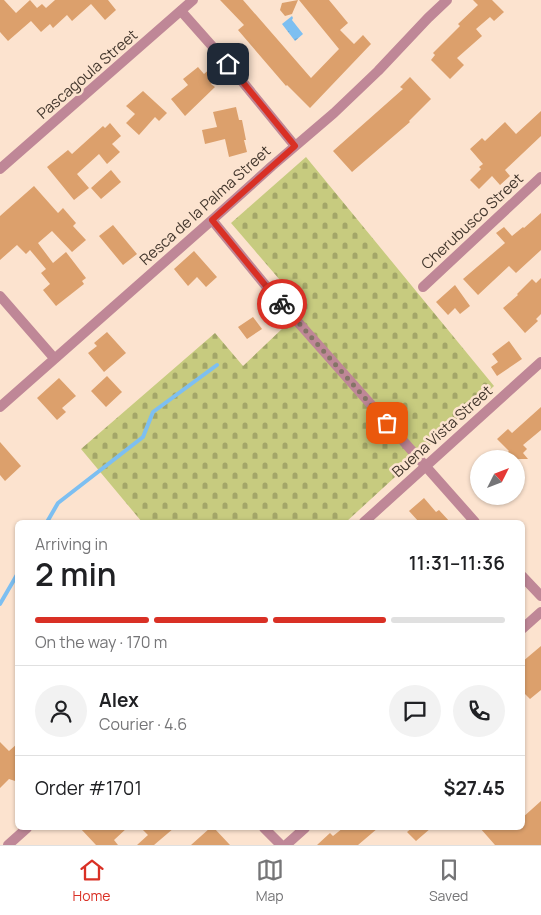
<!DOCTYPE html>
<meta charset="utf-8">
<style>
:root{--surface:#fff;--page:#f2f2f2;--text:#202124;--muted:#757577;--line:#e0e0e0;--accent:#d93025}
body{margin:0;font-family:Manrope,sans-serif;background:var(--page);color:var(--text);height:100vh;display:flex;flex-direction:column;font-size:19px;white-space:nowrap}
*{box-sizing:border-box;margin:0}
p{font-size:16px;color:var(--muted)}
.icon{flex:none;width:28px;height:28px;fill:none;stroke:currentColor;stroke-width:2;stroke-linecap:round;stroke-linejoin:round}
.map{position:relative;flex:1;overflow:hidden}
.details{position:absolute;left:15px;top:520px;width:510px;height:310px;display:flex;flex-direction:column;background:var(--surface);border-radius:8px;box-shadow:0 1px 4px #0004}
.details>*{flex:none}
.needle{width:32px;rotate:48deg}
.buttons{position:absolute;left:470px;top:450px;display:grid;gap:10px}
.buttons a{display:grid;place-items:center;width:55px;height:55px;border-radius:50%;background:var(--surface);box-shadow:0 1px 4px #0004;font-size:25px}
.pin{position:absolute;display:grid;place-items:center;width:42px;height:42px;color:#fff;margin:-21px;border-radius:10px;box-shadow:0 2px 8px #0006}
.courier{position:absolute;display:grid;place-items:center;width:50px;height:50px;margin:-25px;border:4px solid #d93025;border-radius:50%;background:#fff;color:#222;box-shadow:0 1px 6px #0007}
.summary em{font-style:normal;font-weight:600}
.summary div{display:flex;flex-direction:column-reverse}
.summary{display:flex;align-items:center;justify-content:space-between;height:85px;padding:0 20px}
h1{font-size:32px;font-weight:600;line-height:38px}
.bar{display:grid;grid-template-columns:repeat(4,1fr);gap:8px 5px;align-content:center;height:60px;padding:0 20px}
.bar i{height:6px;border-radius:4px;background:var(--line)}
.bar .on{background:var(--accent)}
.bar p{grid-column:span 4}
.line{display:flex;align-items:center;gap:12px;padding:0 20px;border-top:1px solid var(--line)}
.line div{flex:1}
.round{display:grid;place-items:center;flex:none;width:52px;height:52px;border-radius:26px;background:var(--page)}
.menu{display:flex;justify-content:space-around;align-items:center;height:70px;border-top:1px solid var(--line);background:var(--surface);font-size:14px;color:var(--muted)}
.menu a{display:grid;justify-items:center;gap:2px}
.menu .on{color:var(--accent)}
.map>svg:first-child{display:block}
</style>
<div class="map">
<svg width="541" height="845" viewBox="0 0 541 845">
<defs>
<pattern id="cemetery-stones" width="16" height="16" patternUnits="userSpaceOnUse" patternTransform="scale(1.25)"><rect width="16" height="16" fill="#c7cb7f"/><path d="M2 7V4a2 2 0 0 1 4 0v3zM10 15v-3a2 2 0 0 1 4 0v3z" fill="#a3a668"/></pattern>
<pattern id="water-ripples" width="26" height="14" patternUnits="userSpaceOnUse" patternTransform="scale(1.25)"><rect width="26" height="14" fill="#7dbff1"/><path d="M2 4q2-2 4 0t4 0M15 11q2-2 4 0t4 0" fill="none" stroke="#689cc4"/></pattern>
</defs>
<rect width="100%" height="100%" fill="#fce3cf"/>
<path fill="url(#cemetery-stones)" d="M306,157L494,386L346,522H142L81,449L215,333L243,366L304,308L231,223Z"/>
<path fill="url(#water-ripples)" d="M292,16L293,18L292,20L303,34L295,41L282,24Z"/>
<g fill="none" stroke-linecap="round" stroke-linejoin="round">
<path stroke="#7dbff1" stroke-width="4" d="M47,522L58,503L143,437L153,412L217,365
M0,604L18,573"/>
</g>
<path fill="#dca06c" d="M0,0H4L16,13L30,0L37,8L42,4L46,8L55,0H108L116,10L105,20L91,4L72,21L67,15L53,28L50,24L41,32L31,21L8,41L0,32Z
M220,0H243L311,78L339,49L299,0H329L348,23L340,30L354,44L363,35L371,44L310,108L287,85L286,86L238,30L244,25Z
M298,0L292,14L285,16L280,10L282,3Z
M473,0H492L504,12L494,21L490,17L476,29L482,36L457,58L464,65L450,79L431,60L435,55L433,53L460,26L458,24L478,5Z
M214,65L216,67L217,66L223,73L211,84L215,87L185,116L171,99L188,85L183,79L198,67L204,74Z
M410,77L431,99L409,121L410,122L352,172L333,151L403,89L400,87Z
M143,91L167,113L159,121L155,117L139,135L126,123L135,114L126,106Z
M236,107L239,120H242L246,140H244L247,152L229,157L225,139L205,144L202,130L217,127L213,112Z
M541,111V136L505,170L510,176L500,185L492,176L479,189L470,180L481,169L479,167L483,164L470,149L482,138L485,141L505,122L516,134Z
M110,123L121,136L112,144L120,152L107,164L99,154L77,174L89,188L74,200L47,167L68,150L72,154L103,126L105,128Z
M111,170L121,182L101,199L91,188Z
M34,186L58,213L63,208L76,223L73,226L86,240L72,252L52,231L38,243L53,263L66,252L86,278L82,281L84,284L56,306L43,290L50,284L41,273L46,269L30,250L26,254L17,245L0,260V216Z
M541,213V250L516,273L509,266L478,295L463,279L505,243L496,233L504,227L512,236L523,227L524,228Z
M113,225L137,254L123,265L99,236Z
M194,251L217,277L206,287L197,277L188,286L174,269Z
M541,278V314L536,319L538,321L525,333L503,308L518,295L517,294L532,279L536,283Z
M455,285L470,306L460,314L455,308L448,315L436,302Z
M253,317L262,329L247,339L238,327Z
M107,332L126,353L104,372L88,353L97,346L94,343Z
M509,341L522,359L497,376L491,367L498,362L492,354Z
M107,376L122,392L106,407L91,391Z
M59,378L76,396L62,408L66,412L57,420L37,398Z
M541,407V430L523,445L527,449L523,453L528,459H500L509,451L497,439L508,429L512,433Z
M0,442L21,466L5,481L0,475Z
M424,498L436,512L439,510L450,522H419L409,511Z
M541,646V690L530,699L522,691V662Z
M0,742L9,751L18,743V782L9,779L0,788Z
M541,801V845H495L480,828H522V818Z
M80,828H127L114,840L118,845H96Z
M141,828H174L154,845H137L148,835Z
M210,828H214L230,845H191Z
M343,828H378L358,845H317L330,833L333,836Z
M412,828H431L416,841L407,832Z"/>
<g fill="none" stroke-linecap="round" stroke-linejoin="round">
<path stroke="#bf8797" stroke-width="10" d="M181,11L228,64L295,146
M212,220L266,286L475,522
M423,287L541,177
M0,296L54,358
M0,407L212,220L272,166L334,113L378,71L428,18L447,0
M364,522L541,362
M522,576L541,596
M522,629L541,612
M264,828L281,845
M8,845L27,828
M286,845L305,828"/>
<path stroke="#bf8797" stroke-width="10" d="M0,169L193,0"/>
</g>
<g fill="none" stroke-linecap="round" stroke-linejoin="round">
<path stroke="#847466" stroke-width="5" stroke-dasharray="0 9" d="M282,304L387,423"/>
<path stroke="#d93025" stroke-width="6" d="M228,64L295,146L212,220L266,286L282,304"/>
</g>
<g text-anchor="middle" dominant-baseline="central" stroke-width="5" stroke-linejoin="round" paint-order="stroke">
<g font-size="15" fill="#44382e" stroke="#fce3cf">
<text transform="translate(87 74) rotate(-41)">Pascagoula Street</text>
<text transform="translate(205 205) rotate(-42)">Resca de la Palma Street</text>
<text transform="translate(472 221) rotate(-43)">Cherubusco Street</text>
<text transform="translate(442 431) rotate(-42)">Buena Vista Street</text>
</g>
</g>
</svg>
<div class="buttons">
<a><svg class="needle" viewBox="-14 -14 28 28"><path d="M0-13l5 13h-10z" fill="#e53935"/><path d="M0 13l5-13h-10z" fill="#757577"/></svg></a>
</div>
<div class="pin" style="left:387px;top:423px;background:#ea580c"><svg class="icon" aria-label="bag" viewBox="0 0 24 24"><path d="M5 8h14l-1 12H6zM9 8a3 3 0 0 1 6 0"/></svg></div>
<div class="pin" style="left:228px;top:64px;background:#1f2937"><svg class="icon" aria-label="home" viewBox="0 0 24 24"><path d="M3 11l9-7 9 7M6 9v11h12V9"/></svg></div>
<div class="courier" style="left:282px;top:304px"><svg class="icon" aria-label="bike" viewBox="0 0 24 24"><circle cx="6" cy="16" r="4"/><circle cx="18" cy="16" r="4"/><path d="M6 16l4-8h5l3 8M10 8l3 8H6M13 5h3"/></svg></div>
<section class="details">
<div class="summary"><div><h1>2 min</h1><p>Arriving in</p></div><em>11:31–11:36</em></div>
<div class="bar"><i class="on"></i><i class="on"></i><i class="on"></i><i></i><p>On the way · 170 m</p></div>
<div class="line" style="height:90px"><a class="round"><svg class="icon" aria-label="person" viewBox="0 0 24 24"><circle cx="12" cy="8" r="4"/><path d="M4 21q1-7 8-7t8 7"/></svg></a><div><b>Alex</b><p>Courier · 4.6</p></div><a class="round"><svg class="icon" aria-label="chat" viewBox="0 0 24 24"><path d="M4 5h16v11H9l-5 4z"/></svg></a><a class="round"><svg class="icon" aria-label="phone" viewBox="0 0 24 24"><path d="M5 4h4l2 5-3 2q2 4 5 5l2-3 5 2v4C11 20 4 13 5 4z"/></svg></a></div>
<div class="line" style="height:65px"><div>Order #1701</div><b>$27.45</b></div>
</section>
</div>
<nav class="menu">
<a class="on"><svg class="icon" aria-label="home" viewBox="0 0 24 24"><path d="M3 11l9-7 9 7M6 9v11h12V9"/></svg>Home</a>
<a><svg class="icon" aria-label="map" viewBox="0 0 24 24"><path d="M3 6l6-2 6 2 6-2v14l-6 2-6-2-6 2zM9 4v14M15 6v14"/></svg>Map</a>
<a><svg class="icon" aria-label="saved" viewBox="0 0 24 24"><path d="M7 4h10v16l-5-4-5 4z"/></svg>Saved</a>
</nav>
